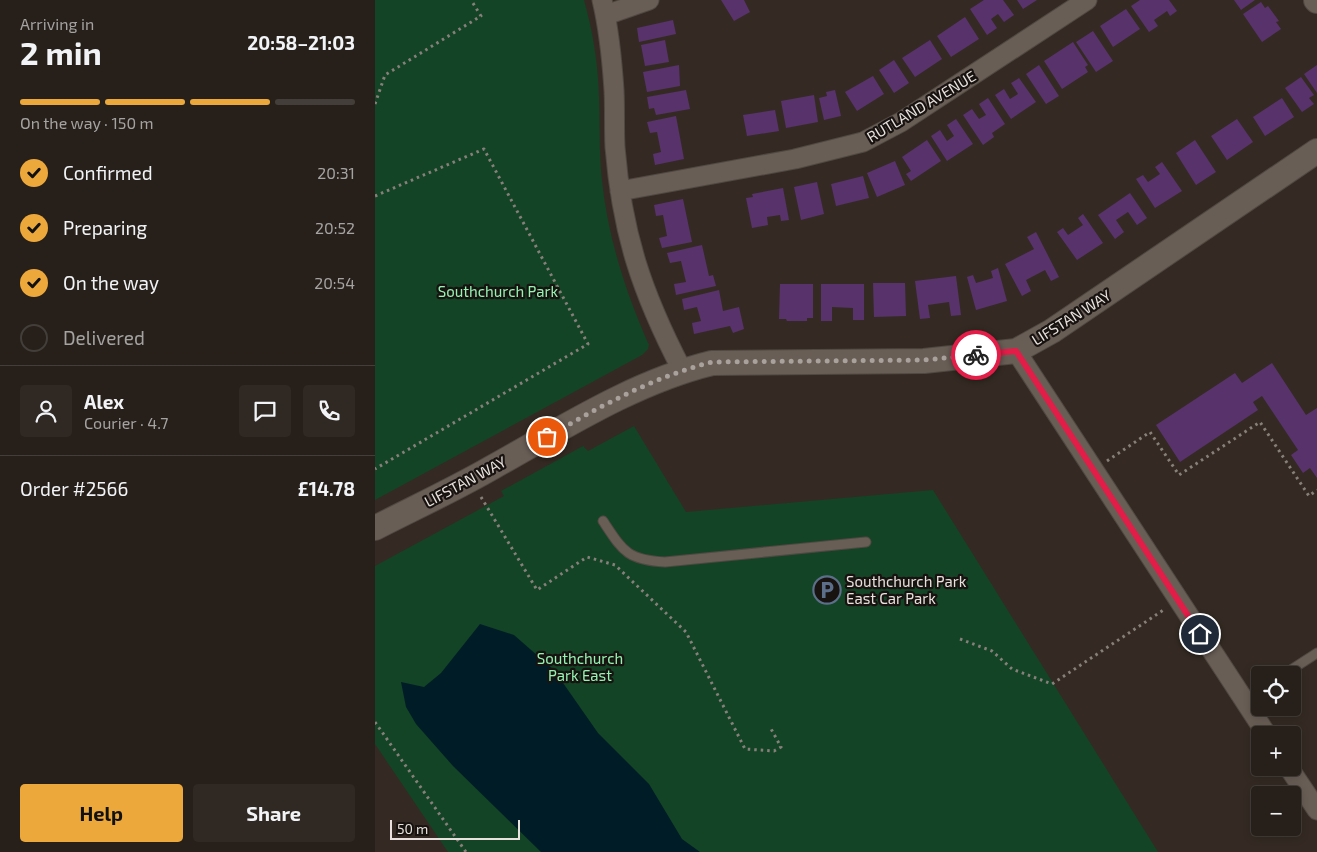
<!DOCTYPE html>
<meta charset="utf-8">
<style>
:root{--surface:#27201a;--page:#2f2823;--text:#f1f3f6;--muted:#a4a3a2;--line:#433e39;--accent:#eda83b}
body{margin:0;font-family:"Exo 2",sans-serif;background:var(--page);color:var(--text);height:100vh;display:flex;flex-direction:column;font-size:19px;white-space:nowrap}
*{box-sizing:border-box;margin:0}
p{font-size:16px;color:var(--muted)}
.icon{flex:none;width:28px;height:28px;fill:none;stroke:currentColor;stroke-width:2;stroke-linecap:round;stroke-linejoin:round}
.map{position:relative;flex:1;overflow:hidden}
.side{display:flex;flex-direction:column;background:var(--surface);width:375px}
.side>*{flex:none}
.fabs{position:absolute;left:876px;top:666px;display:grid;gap:10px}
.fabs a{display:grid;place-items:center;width:50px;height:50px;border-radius:5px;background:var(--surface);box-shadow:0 2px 8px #0003,0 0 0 1px var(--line);font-size:25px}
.scale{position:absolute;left:15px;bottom:12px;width:130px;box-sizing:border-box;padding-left:5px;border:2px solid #e8e1dd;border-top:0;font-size:14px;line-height:18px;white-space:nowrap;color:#e8e1dd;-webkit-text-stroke:4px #181310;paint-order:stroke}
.pin{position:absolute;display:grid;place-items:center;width:42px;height:42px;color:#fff;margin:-21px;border:2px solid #fff;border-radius:50%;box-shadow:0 1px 5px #0007}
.courier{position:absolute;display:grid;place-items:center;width:50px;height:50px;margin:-25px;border:4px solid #e11d48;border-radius:50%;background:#fff;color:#222;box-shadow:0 1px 6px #0007}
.overview em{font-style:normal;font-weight:700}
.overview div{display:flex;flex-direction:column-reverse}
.overview{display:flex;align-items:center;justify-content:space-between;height:85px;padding:0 20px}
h1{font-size:32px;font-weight:700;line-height:38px}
.bar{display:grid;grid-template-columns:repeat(4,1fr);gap:8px 5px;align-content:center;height:60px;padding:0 20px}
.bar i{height:6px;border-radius:4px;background:var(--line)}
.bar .current{background:var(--accent)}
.bar p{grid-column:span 4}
.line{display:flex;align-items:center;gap:12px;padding:0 20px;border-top:1px solid var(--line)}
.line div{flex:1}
.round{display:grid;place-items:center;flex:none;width:52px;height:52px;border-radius:5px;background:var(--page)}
ol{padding:0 20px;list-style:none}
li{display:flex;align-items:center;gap:15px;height:55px}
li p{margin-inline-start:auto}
li .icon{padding:5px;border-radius:50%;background:var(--accent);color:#111;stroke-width:4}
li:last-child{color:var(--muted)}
li i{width:28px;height:28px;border:2px solid var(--line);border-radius:50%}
.cta{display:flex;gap:10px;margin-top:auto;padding:10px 20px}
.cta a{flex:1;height:58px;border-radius:5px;background:var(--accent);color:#111;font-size:20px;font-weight:700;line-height:58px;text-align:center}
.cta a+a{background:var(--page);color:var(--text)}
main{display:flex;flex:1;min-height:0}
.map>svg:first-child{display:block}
</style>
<main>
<section class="side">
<div class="overview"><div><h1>2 min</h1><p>Arriving in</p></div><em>20:58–21:03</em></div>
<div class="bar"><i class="current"></i><i class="current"></i><i class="current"></i><i></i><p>On the way · 150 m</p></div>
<ol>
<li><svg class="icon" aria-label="check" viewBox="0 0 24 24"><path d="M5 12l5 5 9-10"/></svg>Confirmed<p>20:31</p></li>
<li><svg class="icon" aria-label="check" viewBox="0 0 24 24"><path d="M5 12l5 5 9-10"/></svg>Preparing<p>20:52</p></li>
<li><svg class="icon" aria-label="check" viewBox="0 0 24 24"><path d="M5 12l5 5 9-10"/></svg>On the way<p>20:54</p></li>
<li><i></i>Delivered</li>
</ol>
<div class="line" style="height:90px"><a class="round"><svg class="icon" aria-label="person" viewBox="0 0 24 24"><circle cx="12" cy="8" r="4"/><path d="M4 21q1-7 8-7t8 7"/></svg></a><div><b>Alex</b><p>Courier · 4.7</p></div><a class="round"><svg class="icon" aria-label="chat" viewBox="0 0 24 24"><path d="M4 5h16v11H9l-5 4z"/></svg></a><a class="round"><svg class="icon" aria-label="phone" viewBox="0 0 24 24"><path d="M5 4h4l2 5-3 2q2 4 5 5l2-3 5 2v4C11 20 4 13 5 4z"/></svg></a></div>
<div class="line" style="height:65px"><div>Order #2566</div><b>£14.78</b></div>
<div class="cta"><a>Help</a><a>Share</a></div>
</section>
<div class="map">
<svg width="942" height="852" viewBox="0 0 942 852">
<rect width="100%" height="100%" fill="#342a23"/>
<path fill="#134426" d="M0,0H209C218,32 223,64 224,97C225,125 224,153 227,181C233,238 251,293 274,345L273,349L267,355L0,500Z
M259,426L311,512L558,490L783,852H73L0,744V566L129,496L126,491L208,446L213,451Z"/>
<path fill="#001d27" d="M105,624L139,635L179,670L223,733L274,784L307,839L325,852H166L78,766L41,724L31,707L26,682L49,687L66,673Z"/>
<path fill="#58326b" d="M346,0H369L375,12L359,21Z
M609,0H628L639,15L629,22L623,14L616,19L622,28L612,35L595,9Z
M642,0H662L648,9Z
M765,0H794L802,11L795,16L792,11L779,20L783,26L774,32L756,6Z
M859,0H880L866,10Z
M886,2L890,8L893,6L904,21L901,22L906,29L887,42L868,14Z
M751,9L765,29L738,47L725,26Z
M590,17L604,39L576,57L562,36Z
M298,20L301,34L264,42L262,28Z
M718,31L738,61L721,72L701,42Z
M290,40L294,62L270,66L266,45Z
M555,40L567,59L540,77L527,58Z
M698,42L713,65L710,67L713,72L687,89L669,61Z
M519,60L534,83L519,93L504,70Z
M304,65L305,86L272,92L268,72Z
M664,65L684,96L671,104L651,74Z
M942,65V93L929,74Z
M498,76L509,94L482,111L470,92Z
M926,77L939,95L934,98L939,104L927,112L910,88Z
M644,78L661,102L636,119L620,95L629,89L635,99L643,94L636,83Z
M311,90L315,109L281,115L279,108L274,109L272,97Z
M460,90L466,116L449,120L444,98L452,96L451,92Z
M439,95L443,122L411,128L406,101Z
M613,98L630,124L617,133L619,137L608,145L588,115L597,109L604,119L611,115L604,104Z
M907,98L919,117L890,136L878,117Z
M400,110L404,131L372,136L368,115Z
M301,116L309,159L280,165L278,154L286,152L282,132L275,133L272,122Z
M581,119L598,144L572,161L556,136L565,130L572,141L579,136L572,125Z
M862,119L878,142L852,160L836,136Z
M552,140L566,161L536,181L531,174L536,171L527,157Z
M820,140L841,172L821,185L801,153Z
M520,161L530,185L502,197L492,173Z
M787,162L807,191L780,208L761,179L768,175L773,182L785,174L780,167Z
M488,176L494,198L461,206L456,184Z
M442,182L449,214L426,220L419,187Z
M408,188L414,220L406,221L405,215L392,217L393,225L377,228L371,198L378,197L377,194Z
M755,193L772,218L762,225L753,212L741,220L749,232L740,239L723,215Z
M308,199L317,242L287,248L284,238L292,236L288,215L281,216L279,205Z
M708,214L728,243L702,260L682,232L688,228L693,235L708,225L703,218Z
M661,232L684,277L676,281L670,270L651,280L656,291L647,296L630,264L659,249L652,237Z
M327,245L334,276L338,275L341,286L301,295L299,284L311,282L306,261L295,263L292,253Z
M623,268L632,301L601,310L592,277L598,275L601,283L618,278L616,271Z
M581,276L586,315L576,316L574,302L553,305L555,318L545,319L540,281Z
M498,283H530L531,316L499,317Z
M405,284H438V318H432V321H412L411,319H404Z
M446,284H489V320H478V308L457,307V321H446Z
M344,290L348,311L364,307L369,329L358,333L355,326L319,334L317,323L326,321L322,307L309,310L307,299Z
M897,363L931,415L942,408V478L935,468L928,473L916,455L923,450L887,396L878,402L883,410L805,462L781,425L860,373L867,383Z"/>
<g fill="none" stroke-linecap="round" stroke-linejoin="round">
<g stroke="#504842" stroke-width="11">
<path id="service" d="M228,521C248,551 252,560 290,562L491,542
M908,675L942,653
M869,701L885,690"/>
</g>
<g stroke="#504842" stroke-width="21">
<path id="minor" d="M227,0C234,29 237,60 239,90C240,109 239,128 240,147C247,234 267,293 307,370
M231,15L274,0
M245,191L420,159L488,142L526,122L712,0
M641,351L892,735
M914,768L942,810"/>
</g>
<g stroke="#504842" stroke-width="26">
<path id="tertiary" d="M941,0L942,1
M0,528C39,508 80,489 118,467C188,428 259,382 337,363L549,361L641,351L677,331L942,151"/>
</g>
<path stroke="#877f79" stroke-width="3" stroke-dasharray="2.5 4" stroke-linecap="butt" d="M0,104L10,75L106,16L96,0
M0,196L109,149L213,344L0,469
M732,461L775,432L804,475L885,422L934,496L942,490
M106,497L162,590L212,557L240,565L311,632L370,749L399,751L406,747L395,727
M585,639L617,651L637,669L677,684L790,609
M0,722L91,852"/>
<use href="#service" stroke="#695e56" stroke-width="9"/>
<use href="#minor" stroke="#695e56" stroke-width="19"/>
<use href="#tertiary" stroke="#695e56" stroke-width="24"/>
</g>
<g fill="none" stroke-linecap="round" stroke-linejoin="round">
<path stroke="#a9a19c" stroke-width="5" stroke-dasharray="0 9" d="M172,437C224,407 278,377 337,362L549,360L601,355"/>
<path stroke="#e11d48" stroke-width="6" d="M601,355L641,351L825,634"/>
</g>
<defs>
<g id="parking-ring" transform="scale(1.4375)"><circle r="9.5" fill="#181310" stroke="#5c6f8a" stroke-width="1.5"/><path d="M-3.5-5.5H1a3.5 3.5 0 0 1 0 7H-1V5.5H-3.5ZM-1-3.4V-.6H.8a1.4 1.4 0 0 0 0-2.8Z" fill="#5c6f8a"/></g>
</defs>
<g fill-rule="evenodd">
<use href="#parking-ring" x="452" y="590"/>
</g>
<g text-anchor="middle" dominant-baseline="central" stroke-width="4.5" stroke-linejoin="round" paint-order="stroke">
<g font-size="15" fill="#e8e1dd" stroke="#181310">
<text transform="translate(546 106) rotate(-31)">RUTLAND AVENUE</text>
<text transform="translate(696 317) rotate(-32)">LIFSTAN WAY</text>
<text transform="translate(90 481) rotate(-28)">LIFSTAN WAY</text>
</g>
<g font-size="15" fill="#94f5b2" stroke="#181310">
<text x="123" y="291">Southchurch Park</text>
<text x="205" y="658">Southchurch<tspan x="205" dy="17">Park East</tspan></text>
</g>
<g font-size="15" fill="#e8e1dd" stroke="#181310" text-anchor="start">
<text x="471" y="581">Southchurch Park<tspan x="471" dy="17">East Car Park</tspan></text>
</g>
</g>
</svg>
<div class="fabs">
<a><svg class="icon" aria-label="locate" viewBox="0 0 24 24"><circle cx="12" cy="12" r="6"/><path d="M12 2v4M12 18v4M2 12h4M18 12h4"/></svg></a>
<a>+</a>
<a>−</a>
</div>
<div class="scale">50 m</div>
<div class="pin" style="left:172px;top:437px;background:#ea580c"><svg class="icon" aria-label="bag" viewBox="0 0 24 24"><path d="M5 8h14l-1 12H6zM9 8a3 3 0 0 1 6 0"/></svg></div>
<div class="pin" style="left:825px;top:634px;background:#1f2937"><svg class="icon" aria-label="home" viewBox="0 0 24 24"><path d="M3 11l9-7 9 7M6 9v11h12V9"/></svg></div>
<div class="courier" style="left:601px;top:355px"><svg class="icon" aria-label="bike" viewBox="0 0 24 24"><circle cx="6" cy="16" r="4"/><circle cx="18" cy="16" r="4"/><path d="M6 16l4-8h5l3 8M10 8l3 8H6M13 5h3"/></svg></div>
</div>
</main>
